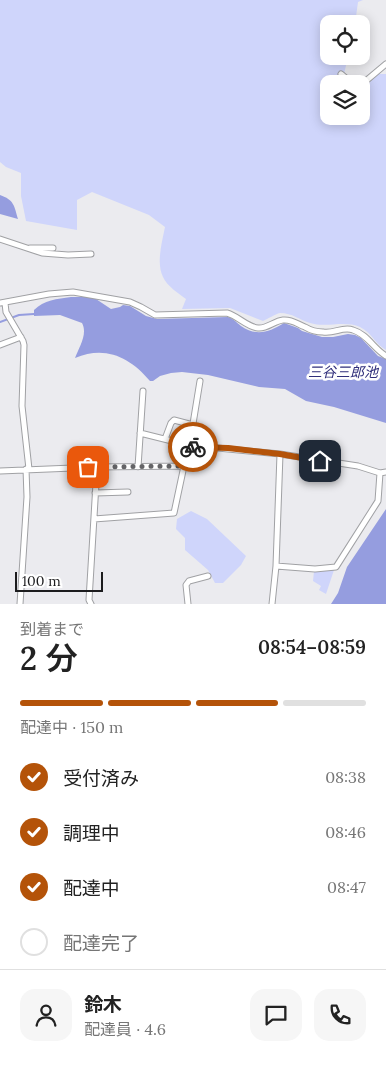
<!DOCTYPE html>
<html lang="ja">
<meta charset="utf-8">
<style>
:root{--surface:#fff;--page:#f6f6f6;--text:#222;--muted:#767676;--line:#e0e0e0;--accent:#b45309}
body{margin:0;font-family:Lora,"Noto Sans JP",serif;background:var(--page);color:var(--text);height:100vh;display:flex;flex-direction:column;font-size:19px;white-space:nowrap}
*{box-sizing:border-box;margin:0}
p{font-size:16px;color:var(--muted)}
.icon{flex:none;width:28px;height:28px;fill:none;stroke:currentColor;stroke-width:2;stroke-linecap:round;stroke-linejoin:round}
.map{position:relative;height:604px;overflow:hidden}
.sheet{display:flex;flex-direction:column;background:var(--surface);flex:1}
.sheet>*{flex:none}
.tools{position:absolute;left:320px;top:15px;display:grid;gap:10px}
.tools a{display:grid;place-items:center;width:50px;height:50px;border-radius:10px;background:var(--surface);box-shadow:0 2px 12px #0003;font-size:25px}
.scale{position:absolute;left:15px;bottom:12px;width:88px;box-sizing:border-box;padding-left:5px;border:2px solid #1c1c1e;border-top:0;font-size:14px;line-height:18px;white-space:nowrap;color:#1c1c1e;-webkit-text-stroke:4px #fff;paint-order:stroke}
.pin{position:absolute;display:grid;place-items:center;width:42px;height:42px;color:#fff;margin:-21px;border-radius:10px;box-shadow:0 2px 8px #0006}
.courier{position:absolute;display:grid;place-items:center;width:50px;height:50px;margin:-25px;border:4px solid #b45309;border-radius:50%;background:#fff;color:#222;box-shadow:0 1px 6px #0007}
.overview em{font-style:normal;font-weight:600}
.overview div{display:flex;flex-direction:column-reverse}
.overview{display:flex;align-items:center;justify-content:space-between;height:85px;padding:0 20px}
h1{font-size:32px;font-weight:600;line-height:38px}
.bar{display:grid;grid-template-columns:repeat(4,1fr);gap:8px 5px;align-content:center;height:60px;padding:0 20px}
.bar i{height:6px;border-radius:4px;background:var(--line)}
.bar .current{background:var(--accent)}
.bar p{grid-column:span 4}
.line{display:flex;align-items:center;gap:12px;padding:0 20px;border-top:1px solid var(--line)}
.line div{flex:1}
.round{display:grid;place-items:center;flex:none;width:52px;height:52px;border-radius:15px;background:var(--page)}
ol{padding:0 20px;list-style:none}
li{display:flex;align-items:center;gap:15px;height:55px}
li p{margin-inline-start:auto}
li .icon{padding:5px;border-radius:50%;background:var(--accent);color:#fff;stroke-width:4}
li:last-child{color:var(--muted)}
li i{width:28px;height:28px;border:2px solid var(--line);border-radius:50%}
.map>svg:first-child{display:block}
</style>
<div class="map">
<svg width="386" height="604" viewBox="0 0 386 604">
<rect width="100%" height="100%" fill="#ebebef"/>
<path fill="#cfd5fb" d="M0,0H363L358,2L355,24H329V56H348L342,84H329V116H361V95L375,74H386V350C375,344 372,333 360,327C345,320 326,328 310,323C300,320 292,313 280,313C275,314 268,319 263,321L230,308L182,309L186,299C178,293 167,286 163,277C156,263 162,242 165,227L149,215L92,192L77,200V230L26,221L21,196V173L6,167L0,162Z
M191,511L207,519L246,556L241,565L223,583H215L208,570L185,550V538L176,529L177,519Z
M334,570L326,594L319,590L321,586L313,581L314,571Z"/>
<path fill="#959ddf" d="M0,195C14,200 14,205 18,219L0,214Z
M71,297H86L96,299L111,309L120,307L123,305L130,306L146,316L157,319L228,317C234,319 236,322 241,326C257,337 269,332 284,323L298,328L302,331L322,337H333L348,334L355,335L361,338L378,356L386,359V423L334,407L306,401L285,389L259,387L208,375L182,372L171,373L160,376L153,381H150C130,357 105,345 75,358C79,347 88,334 82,323L60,315L34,316V310C44,300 57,299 71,297Z
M386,509V604H331L338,593L347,567Z"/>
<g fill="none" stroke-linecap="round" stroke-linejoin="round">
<path stroke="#959ddf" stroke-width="2" d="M0,322L19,315L34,314"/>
<g stroke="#a0a1a4" stroke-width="7">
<path id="minor" d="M341,74L353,84
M361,85L386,64
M0,239L42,253L68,255L91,254
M30,248H53
M0,303L49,294L73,292L130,302L141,307L155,315L227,313C238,316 247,327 258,328C267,329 274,321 283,320C292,319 297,324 305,327C310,330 317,332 323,332C334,334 343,326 353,330C367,334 374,349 386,356
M5,303L6,312L23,341L24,345L22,406L29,469
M0,345L21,337
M140,433L172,441L190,442
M165,439L171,423L174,420L193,425
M192,447L190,442L200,381
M138,467L143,391
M0,471L97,467L184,466C187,458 187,448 197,446L280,454L358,466L380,473L386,472
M95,493L128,492
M94,519L174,513L184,466
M276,566L315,569L336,567L378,501L380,473
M20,604L27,497L26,469
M91,604L89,600L97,467
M188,604L186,585L189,581L208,576
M272,604L276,566L280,454"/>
</g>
<use href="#minor" stroke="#fff" stroke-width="5"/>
</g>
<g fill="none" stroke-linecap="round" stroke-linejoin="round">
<path stroke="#646467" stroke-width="5" stroke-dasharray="0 9" d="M88,467L184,466L190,450L193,447"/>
<path stroke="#b45309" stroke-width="6" d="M193,447L228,448L280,454L320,461"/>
</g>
<g text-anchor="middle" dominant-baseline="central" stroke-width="5" stroke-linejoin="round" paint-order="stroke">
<g font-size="14" font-style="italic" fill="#2f2e7a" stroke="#fff">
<text x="343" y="372">三谷三郎池</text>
</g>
</g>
</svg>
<div class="tools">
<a><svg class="icon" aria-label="locate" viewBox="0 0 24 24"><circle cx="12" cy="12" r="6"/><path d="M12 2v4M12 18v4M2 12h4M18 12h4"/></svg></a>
<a><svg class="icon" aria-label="layers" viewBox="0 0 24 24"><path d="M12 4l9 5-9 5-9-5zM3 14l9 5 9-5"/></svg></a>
</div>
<div class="scale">100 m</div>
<div class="pin" style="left:88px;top:467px;background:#ea580c"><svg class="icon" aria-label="bag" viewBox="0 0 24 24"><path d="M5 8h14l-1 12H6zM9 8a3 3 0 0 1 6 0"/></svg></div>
<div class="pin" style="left:320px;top:461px;background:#1f2937"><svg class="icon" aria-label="home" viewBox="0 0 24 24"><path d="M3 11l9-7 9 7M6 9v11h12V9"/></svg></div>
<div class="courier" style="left:193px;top:447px"><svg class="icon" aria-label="bike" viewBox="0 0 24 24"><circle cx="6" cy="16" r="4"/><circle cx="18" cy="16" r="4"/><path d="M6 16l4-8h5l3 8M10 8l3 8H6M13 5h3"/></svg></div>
</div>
<section class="sheet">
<div class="overview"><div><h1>2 分</h1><p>到着まで</p></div><em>08:54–08:59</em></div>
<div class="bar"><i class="current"></i><i class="current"></i><i class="current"></i><i></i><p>配達中 · 150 m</p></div>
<ol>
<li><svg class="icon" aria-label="check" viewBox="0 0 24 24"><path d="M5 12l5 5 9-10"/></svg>受付済み<p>08:38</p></li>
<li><svg class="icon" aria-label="check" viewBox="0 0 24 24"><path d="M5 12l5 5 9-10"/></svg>調理中<p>08:46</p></li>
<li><svg class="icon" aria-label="check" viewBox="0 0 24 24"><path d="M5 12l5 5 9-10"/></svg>配達中<p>08:47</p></li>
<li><i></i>配達完了</li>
</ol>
<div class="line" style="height:90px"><a class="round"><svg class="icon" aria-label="person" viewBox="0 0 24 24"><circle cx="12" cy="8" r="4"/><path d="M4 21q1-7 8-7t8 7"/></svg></a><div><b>鈴木</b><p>配達員 · 4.6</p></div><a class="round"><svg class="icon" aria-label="chat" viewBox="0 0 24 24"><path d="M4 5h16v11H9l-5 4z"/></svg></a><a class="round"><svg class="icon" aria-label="phone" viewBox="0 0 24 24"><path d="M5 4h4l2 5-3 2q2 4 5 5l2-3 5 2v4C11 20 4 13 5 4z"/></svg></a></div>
</section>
